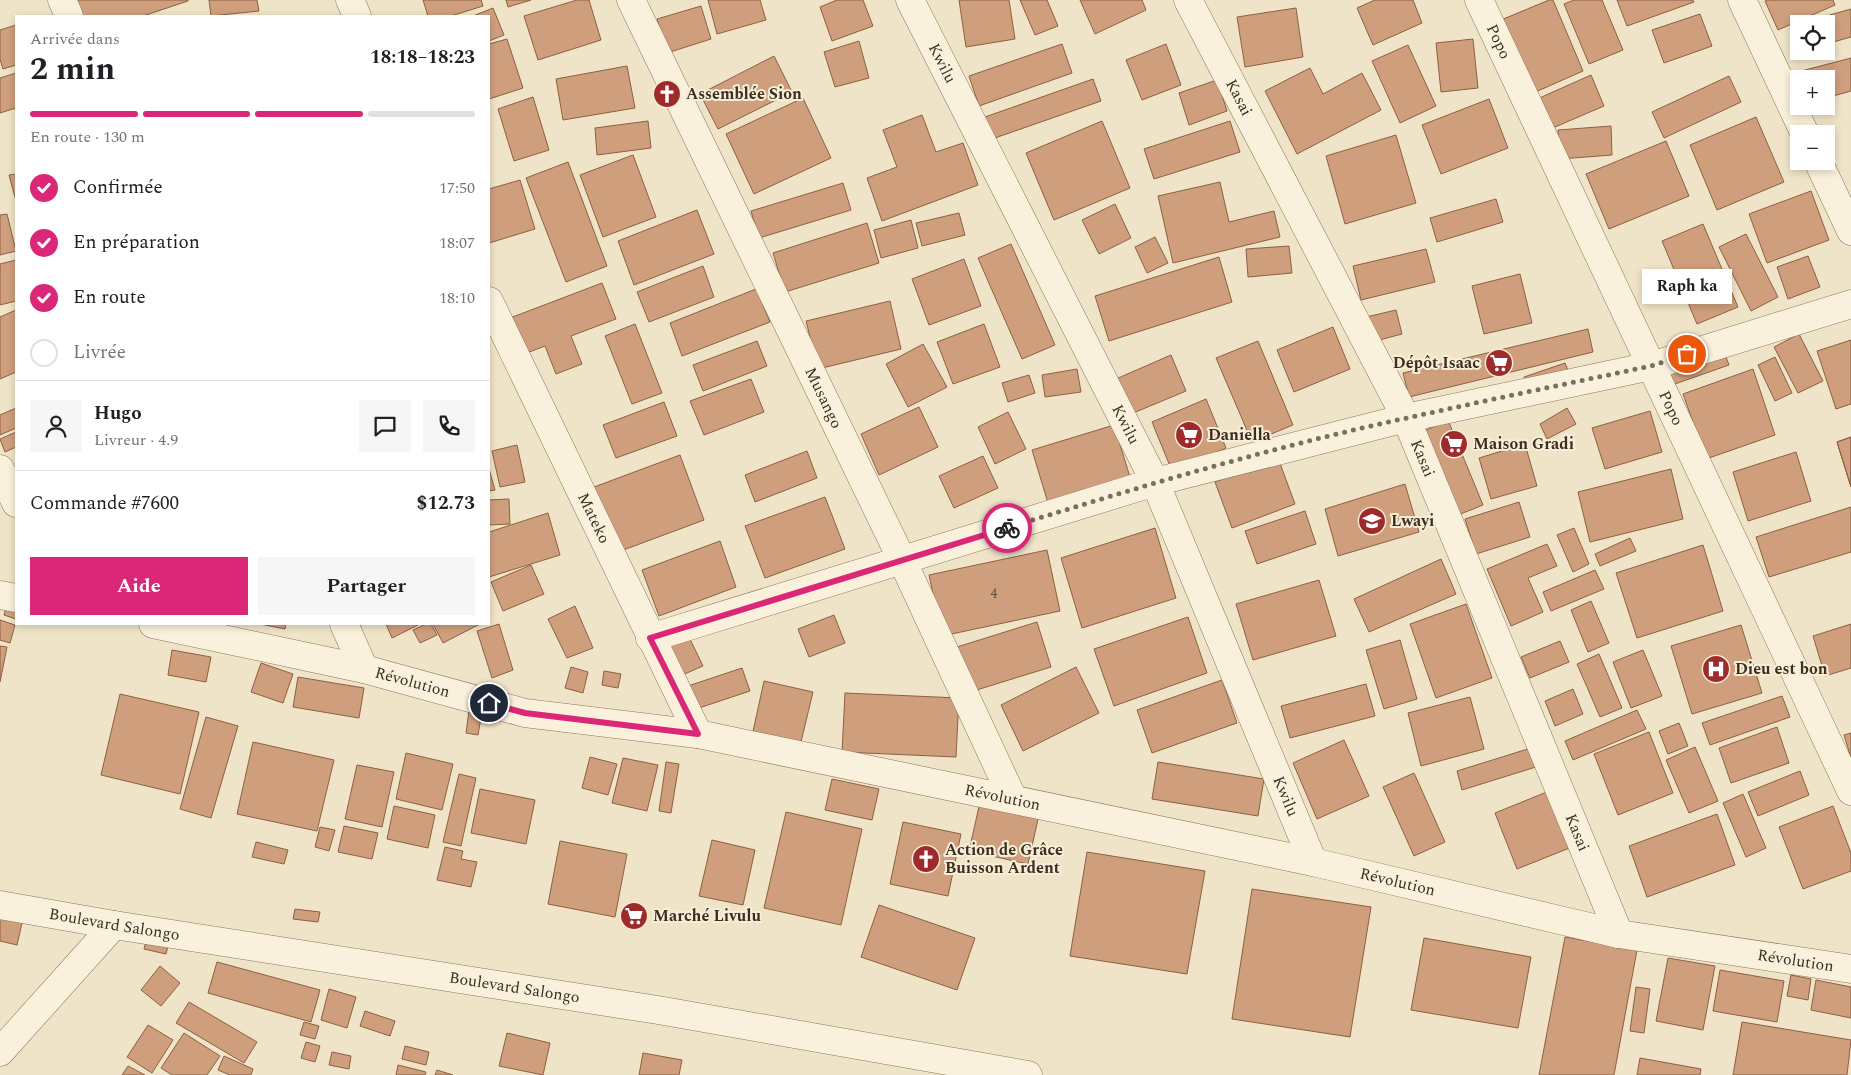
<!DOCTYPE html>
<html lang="fr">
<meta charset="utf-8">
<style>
:root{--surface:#fff;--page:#f6f6f6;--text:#202124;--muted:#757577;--line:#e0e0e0;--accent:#db2777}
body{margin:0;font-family:Spectral,serif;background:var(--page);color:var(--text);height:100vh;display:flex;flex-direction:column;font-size:19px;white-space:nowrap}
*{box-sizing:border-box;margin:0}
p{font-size:16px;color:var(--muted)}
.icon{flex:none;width:28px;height:28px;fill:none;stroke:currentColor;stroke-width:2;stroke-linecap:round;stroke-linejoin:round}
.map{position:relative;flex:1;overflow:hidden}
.sheet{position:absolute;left:15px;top:15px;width:475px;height:610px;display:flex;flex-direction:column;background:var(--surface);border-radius:0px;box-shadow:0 2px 8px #0003}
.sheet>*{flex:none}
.controls{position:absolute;left:1790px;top:15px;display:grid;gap:10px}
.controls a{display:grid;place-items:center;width:45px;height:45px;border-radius:0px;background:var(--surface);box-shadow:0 2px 8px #0003;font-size:25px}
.pin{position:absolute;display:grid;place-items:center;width:42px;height:42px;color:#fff;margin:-21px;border:2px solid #fff;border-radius:50%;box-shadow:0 1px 5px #0007}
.courier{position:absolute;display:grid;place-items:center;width:50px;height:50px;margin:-25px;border:4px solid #db2777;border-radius:50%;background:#fff;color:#222;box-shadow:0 1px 6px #0007}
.bubble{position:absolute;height:35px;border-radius:0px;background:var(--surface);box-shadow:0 2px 8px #0003;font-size:16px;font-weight:700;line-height:35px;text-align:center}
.head em{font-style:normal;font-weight:700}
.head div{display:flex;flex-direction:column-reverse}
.head{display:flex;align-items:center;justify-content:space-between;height:85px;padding:0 15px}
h1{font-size:32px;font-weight:700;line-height:38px}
.bar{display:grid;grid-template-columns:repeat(4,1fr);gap:8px 5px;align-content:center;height:60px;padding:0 15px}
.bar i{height:6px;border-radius:4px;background:var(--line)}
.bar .selected{background:var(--accent)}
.bar p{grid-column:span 4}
.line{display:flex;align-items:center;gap:12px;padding:0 15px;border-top:1px solid var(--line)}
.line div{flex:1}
.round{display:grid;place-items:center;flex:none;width:52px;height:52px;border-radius:0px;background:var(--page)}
ol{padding:0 15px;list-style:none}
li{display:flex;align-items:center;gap:15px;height:55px}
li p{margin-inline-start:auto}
li .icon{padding:5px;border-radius:50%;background:var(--accent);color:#fff;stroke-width:4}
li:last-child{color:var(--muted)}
li i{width:28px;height:28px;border:2px solid var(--line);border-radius:50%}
.action{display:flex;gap:10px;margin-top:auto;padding:10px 15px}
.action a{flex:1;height:58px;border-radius:0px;background:var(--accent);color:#fff;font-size:20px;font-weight:700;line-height:58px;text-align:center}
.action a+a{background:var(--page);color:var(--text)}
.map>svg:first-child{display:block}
</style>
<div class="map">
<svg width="1851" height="1075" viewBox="0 0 1851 1075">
<rect width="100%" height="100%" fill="#f0e4c8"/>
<path fill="#cf9f7d" stroke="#8d5f41" d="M77,0H188V1L143,16H83Z
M209,0H257L259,11L211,16Z
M423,0H481L483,6L451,16H428Z
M506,0H531L508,7Z
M577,0H589L601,40L538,60L524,16Z
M708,0H760L766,20L717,34Z
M837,0H863L873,26L832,41L820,7Z
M959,0H1009L1015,39L966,47Z
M1020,0H1047L1058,26L1035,35Z
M1080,0H1142L1146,10L1095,34Z
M1375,0H1413L1422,23L1373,45L1357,8Z
M1549,0H1553L1583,71L1531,94L1501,20Z
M1574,0H1602L1623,50L1589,64L1564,4Z
M1617,0H1693L1694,2L1627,26Z
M1767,0H1833L1835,5L1778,30L1765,1Z
M701,6L711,39L667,53L657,19Z
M493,8L504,35L489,41V16H473Z
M1296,8L1303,57L1245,67L1237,17Z
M1851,9V37L1826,44V24L1805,22Z
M1700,14L1712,46L1664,63L1652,30Z
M16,25V65L3,69L0,59V30Z
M507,39L523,88L489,99V44Z
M1473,39L1478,88L1441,92L1436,43Z
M859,41L869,78L835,87L824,52Z
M1062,44L1072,73L979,106L969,76Z
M1166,44L1181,85L1142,100L1126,60Z
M1408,45L1436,106L1400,123L1372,61Z
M774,56L792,92L718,129L700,94Z
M1851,58V91L1826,98V79H1807L1805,70Z
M627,66L635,108L563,120L556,79Z
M1310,68L1323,94L1362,73L1381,110L1297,154L1265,91Z
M16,73V108L0,113V78Z
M1591,75L1604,106L1548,130L1535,100Z
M1729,76L1741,102L1664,138L1652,112Z
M1093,79L1101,101L992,139L985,117Z
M1217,80L1227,111L1189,125L1179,93Z
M533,97L549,150L514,161L498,109Z
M803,98L831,158L754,194L726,134Z
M1489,99L1508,148L1441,174L1422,125Z
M922,115L936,152L963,143L978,185L882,221L867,178L897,167L883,130Z
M1756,117L1784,182L1717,210L1690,145Z
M648,121L651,148L597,155L595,128Z
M1102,121L1130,188L1054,220L1026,153Z
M1230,121L1240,152L1154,179L1144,149Z
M1611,126L1612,155L1560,159L1558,130Z
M1396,135L1416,203L1345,224L1326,156Z
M1666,141L1689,196L1609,229L1586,174Z
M633,155L656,217L603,237L580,175Z
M568,162L607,266L566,282L526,178Z
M16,174V201L9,175Z
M520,180L535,229L489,243V189Z
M1220,182L1229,222L1274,211L1280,237L1173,263L1158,196Z
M843,183L851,210L759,238L751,211Z
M1811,191L1829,240L1767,263L1749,214Z
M1496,199L1503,222L1437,242L1430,218Z
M1115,204L1131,238L1099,254L1082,220Z
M697,210L714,254L634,285L618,241Z
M959,213L965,235L922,246L916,223Z
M7,214L16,251L0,255V215Z
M911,220L918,248L881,258L874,230Z
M867,223L879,263L785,292L773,253Z
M1703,224L1738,307L1697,324L1662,241Z
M1746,234L1778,297L1751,311L1719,247Z
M1155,237L1168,263L1147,273L1135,247Z
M1011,244L1055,345L1022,359L978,258Z
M1289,246L1292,273L1248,277L1246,249Z
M1426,249L1435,282L1361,300L1353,266Z
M1808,256L1820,287L1788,299L1777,267Z
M1219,257L1232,302L1109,341L1095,296Z
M964,259L981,306L929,325L912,279Z
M16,260V301L0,305V264Z
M703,266L714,297L649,322L637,292Z
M1520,274L1532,323L1484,334L1472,286Z
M602,283L616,319L571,336L582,364L556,374L545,346L524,354L510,318Z
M756,289L770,322L682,356L670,323Z
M890,301L901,349L818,369L806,321Z
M16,310V372L0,379V317Z
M1396,310L1402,334L1368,343L1362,318Z
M635,324L662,393L632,404L605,336Z
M984,324L1000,367L953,384L937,342Z
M1333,327L1350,369L1294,392L1277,350Z
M1588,329L1593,352L1409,397L1403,373Z
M1799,334L1823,381L1798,393L1774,347Z
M1851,340V404L1836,409L1817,351Z
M757,341L767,366L703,391L693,365Z
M1258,341L1293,425L1252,442L1216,358Z
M923,344L947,387L908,407L886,364Z
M1723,349L1729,365L1672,385L1666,369Z
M1171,355L1186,391L1131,414L1116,379Z
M1775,357L1792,393L1775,401L1758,365Z
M1565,363L1570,375L1528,390L1524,377Z
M1077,369L1081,392L1045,397L1042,375Z
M1753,369L1775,435L1706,459L1683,394Z
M1029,375L1035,393L1008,402L1002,383Z
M751,379L764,412L704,435L690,401Z
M1206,399L1226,448L1172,471L1152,422Z
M664,402L677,436L616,458L603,425Z
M919,407L938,447L879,475L861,434Z
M16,408V428L0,435V415Z
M1567,408L1576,424L1547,439L1540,424Z
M1650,411L1662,452L1605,469L1592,428Z
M1008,412L1026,449L995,464L978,427Z
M1448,420L1483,505L1458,515L1424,431Z
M1114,425L1130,477L1048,503L1032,450Z
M16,432V447L5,452L0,439Z
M1851,437V487L1837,442Z
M1851,437V487L1837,442Z
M1525,444L1537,486L1491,499L1479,458Z
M517,445L525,482L500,487L492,451Z
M807,451L817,478L755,502L745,475Z
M1796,452L1811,501L1748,521L1733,472Z
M680,455L704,520L618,552L594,487Z
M983,456L998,488L954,508L939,476Z
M1278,458L1295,504L1232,528L1215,482Z
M489,469L495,490L489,491Z
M1671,469L1683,519L1590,542L1578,492Z
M1405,484L1419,532L1338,556L1325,509Z
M825,497L845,549L765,578L745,526Z
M509,499L510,524L489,525V500Z
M1519,502L1530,537L1476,554L1465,519Z
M1851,507V552L1769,577L1756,537Z
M1305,511L1316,544L1257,564L1245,531Z
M548,513L560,555L489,577V532Z
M1155,528L1176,598L1082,628L1061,558Z
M1574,528L1589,564L1573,572L1557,535Z
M1630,538L1636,551L1600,566L1595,554Z
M720,541L736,587L659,616L642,570Z
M1547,544L1557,566L1528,578L1543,612L1511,626L1487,569Z
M1703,545L1723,611L1637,638L1616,573Z
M1047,550L1060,611L942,636L929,575Z
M1441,559L1456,594L1369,632L1354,599Z
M531,565L544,594L503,611L491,582Z
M1595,570L1604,589L1551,611L1543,592Z
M1319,580L1336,636L1253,660L1236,604Z
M8,601L16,603V619L4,615Z
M1591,601L1609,643L1588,652L1571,610Z
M1466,604L1492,678L1436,698L1410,624Z
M575,606L593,648L567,658L548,619Z
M834,615L845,643L809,657L798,629Z
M1188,617L1207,673L1114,706L1094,649Z
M0,620L15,625L10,643L0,640Z
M1037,622L1051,667L970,692L957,647Z
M260,624H286L285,629Z
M386,624H420L392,638Z
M426,624H431L437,635L420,643L413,630Z
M433,624H480L443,643Z
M499,624L513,670L492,678L477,631Z
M1851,624V668L1825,676L1813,636Z
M1741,625L1762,693L1692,714L1671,646Z
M688,635L703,666L680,676L666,645Z
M1400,640L1417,699L1384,709L1366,650Z
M1560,641L1569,662L1530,678L1521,657Z
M0,646L7,647L0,682Z
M172,650L211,657L206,682L168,675Z
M1643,650L1662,696L1631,708L1613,662Z
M1599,654L1622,708L1600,717L1577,664Z
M261,663L293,674L283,703L251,692Z
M571,667L588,672L583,693L565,688Z
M1076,667L1099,713L1023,751L1001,705Z
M742,668L750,691L696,709L688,686Z
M604,671L621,674L618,688L602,685Z
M298,677L364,688L359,718L293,707Z
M1222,680L1237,723L1152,753L1137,710Z
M764,681L813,692L800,746L752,736Z
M1366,684L1375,716L1290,738L1281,706Z
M1573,689L1583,714L1555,726L1545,701Z
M845,693L959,698L956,757L842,752Z
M120,694L199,712L180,794L101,775Z
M1782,696L1790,717L1710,745L1702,723Z
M1470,697L1484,749L1421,766L1408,713Z
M469,710L482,712L478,735L466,733Z
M1637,710L1646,729L1573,760L1565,741Z
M206,717L238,726L211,818L180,809Z
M1679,723L1688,746L1668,754L1659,731Z
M1777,727L1789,763L1731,783L1719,748Z
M1649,732L1673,793L1618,815L1594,754Z
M1851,733V758L1844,735Z
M1344,740L1369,796L1317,819L1293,763Z
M253,742L334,760L317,831L237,814Z
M1695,747L1718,801L1689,813L1666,760Z
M1531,748L1536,767L1462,790L1457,771Z
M406,753L453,764L442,810L396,799Z
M590,757L617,764L608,795L582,788Z
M623,758L658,765L647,811L612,803Z
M666,762L679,764L671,813L659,811Z
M1158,762L1264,779L1258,816L1152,799Z
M357,765L394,772L382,827L345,819Z
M1800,771L1809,795L1758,816L1748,792Z
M1414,773L1445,842L1414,856L1383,787Z
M459,774L476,778L461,846L443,842Z
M832,779L879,789L872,820L825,810Z
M480,789L535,800L526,844L471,833Z
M1554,789L1577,845L1517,869L1495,813Z
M1743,794L1766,848L1746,857L1723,803Z
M980,802L1039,815L1028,864L969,851Z
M394,806L435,815L428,848L387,839Z
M1833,806L1851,853V871L1803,889L1779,827Z
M786,812L862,829L841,925L764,908Z
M1717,814L1735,865L1647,897L1629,846Z
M903,822L961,834L948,896L890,884Z
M344,826L378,833L372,859L338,852Z
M320,827L335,830L329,851L315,847Z
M712,840L755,850L743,905L699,896Z
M560,841L627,854L615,917L548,904Z
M256,842L288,850L284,864L252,857Z
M445,847L463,851L461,859L477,862L471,887L437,880Z
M1087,852L1205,871L1187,974L1070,956Z
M1252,889L1371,907L1350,1037L1232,1019Z
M879,905L975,938L957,990L861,957Z
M295,909L320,912L318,922L293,919Z
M0,918L22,923L17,945L0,941Z
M147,937L169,942L166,954L144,949Z
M1565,937L1637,950L1614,1075H1539Z
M1424,938L1531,957L1518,1028L1411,1010Z
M1668,958L1715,966L1703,1030L1656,1021Z
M217,962L320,990L311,1022L208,993Z
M160,966L180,983L161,1006L141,990Z
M1720,970L1784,981L1777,1022L1713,1011Z
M1791,975L1811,979L1808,1000L1787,996Z
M1816,980L1851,987V1018L1811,1010Z
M1636,987L1650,989L1644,1033L1630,1031Z
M329,989L356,997L347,1028L321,1020Z
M189,1002L257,1042L244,1063L176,1023Z
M365,1011L395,1021L390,1036L360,1026Z
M304,1022L319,1026L315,1039L300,1035Z
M1742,1022L1851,1040L1847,1075H1733Z
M148,1025L173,1040L152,1073L127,1057Z
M184,1033L220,1056L207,1075H172L161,1068Z
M507,1033L550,1043L543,1075L499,1066Z
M306,1042L320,1046L315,1062L301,1058Z
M405,1046L429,1052L426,1065L402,1059Z
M332,1052L351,1056L349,1069L329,1065Z
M643,1053L682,1060L679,1075H639Z
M224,1056L253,1069L251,1075H230L218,1070Z
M1640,1058L1701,1069L1700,1075H1637Z
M398,1065L426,1072L425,1075H396Z
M128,1066L145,1075H122Z
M437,1070L453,1075H435Z"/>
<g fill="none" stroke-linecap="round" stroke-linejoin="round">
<g stroke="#8d765c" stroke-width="29">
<g id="minor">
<path d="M62,0L69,16"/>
<path d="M350,0L357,16"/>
<path id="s1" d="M631,0L902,560L1013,799"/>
<path id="s2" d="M910,0L1155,482L1313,862"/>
<path id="s3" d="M1188,0L1406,418L1619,934"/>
<path id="s4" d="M1479,0L1851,791"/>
<path d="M1742,0L1805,134"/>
<path d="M1818,161L1851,231"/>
<path id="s5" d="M489,301L698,734"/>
<path d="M0,469L16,503"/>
<path d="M0,595L16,598"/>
<path id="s6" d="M153,624L364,669L525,713L698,734L1313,862L1619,934L1851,969"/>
<path d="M344,624L364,669"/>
<path d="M650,638L1155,482L1406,418L1651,366L1851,304"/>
<path id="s7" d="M0,905L114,925L658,1010L1028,1075"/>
<path d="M0,1052L114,925"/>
</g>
</g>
<use href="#minor" stroke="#faf1dc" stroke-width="28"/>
</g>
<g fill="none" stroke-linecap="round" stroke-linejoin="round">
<path stroke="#7c6e5b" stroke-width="5" stroke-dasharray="0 9" d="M1007,528C1139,487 1272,447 1407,418C1488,400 1570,383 1651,366L1687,354"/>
<path stroke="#db2777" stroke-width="6" d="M489,703L525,713L698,734L650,638L1007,528"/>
</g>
<defs>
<g id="church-disc" transform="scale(1.4375)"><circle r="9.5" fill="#9e2a2b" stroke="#f7eed8"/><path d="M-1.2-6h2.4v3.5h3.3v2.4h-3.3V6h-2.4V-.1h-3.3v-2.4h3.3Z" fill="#fff"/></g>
<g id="supermarket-disc" transform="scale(1.4375)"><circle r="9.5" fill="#9e2a2b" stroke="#f7eed8"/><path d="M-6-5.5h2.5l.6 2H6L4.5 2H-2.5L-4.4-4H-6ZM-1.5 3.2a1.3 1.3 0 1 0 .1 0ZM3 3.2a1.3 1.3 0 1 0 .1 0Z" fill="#fff"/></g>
<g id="school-disc" transform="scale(1.4375)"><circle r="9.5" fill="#9e2a2b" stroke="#f7eed8"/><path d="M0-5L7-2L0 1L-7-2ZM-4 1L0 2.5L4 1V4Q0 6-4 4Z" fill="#fff"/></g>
<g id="hospital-disc" transform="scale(1.4375)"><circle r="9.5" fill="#9e2a2b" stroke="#f7eed8"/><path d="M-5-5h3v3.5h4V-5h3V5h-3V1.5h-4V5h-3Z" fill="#fff"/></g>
</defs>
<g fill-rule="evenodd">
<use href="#church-disc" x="667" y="94"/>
<use href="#supermarket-disc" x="1499" y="363"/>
<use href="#supermarket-disc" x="1189" y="435"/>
<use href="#supermarket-disc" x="1454" y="444"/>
<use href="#school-disc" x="1372" y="521"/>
<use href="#hospital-disc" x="1716" y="669"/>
<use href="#church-disc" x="926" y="859"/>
<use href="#supermarket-disc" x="634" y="916"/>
</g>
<g text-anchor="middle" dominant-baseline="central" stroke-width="4" stroke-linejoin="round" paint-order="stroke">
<g font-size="14" fill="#624a37">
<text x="994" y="593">4</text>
</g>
<g font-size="16" fill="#3d2e20" stroke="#f7eed8">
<text stroke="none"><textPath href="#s4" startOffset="46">Popo</textPath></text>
<text stroke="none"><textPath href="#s2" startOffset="71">Kwilu</textPath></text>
<text stroke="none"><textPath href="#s3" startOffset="110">Kasai</textPath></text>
<text stroke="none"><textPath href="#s1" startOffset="442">Musango</textPath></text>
<text stroke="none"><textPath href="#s4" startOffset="451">Popo</textPath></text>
<text stroke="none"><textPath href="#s2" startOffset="476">Kwilu</textPath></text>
<text stroke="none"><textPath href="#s3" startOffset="515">Kasai</textPath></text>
<text stroke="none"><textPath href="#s5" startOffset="241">Mateko</textPath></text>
<text stroke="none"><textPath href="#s6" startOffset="266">Révolution</textPath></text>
<text stroke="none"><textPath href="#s2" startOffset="881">Kwilu</textPath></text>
<text stroke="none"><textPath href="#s6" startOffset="868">Révolution</textPath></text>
<text stroke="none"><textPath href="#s3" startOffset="920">Kasai</textPath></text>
<text stroke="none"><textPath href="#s6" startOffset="1272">Révolution</textPath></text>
<text stroke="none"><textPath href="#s7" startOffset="116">Boulevard Salongo</textPath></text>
<text stroke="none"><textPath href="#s6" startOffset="1678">Révolution</textPath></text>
<text stroke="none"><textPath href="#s7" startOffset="521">Boulevard Salongo</textPath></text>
</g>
<g font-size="16" font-weight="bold" fill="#3d2e20" stroke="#f7eed8" text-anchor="start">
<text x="686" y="94">Assemblée Sion</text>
<text x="1480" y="363" text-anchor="end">Dépôt Isaac</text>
<text x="1208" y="435">Daniella</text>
<text x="1473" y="444">Maison Gradi</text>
<text x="1391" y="521">Lwayi</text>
<text x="1735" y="669">Dieu est bon</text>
<text x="945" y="850">Action de Grâce<tspan x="945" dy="18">Buisson Ardent</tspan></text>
<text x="653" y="916">Marché Livulu</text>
</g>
</g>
</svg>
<div class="controls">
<a><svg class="icon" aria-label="locate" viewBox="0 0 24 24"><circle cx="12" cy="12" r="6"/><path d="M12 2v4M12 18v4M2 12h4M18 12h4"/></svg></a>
<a>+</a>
<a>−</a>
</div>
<div class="pin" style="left:1687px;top:354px;background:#ea580c"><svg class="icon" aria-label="bag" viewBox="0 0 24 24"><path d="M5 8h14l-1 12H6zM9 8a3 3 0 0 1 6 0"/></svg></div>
<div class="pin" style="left:489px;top:703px;background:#1f2937"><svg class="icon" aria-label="home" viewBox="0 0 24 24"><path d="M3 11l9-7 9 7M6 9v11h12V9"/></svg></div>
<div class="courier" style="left:1007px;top:528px"><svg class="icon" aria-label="bike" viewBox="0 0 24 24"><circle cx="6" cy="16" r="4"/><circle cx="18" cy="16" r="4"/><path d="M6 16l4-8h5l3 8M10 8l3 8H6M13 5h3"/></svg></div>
<div class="bubble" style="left:1642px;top:269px;width:90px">Raph ka</div>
<section class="sheet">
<div class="head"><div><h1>2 min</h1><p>Arrivée dans</p></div><em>18:18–18:23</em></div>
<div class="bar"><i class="selected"></i><i class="selected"></i><i class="selected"></i><i></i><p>En route · 130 m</p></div>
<ol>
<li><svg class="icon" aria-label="check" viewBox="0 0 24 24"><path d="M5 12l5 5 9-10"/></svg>Confirmée<p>17:50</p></li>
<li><svg class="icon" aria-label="check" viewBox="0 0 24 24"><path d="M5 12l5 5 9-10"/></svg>En préparation<p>18:07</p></li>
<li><svg class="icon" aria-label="check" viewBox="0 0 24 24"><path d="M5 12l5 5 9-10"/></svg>En route<p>18:10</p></li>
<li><i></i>Livrée</li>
</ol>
<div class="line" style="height:90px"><a class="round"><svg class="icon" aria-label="person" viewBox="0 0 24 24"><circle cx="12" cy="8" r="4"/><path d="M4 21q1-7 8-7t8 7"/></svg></a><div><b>Hugo</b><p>Livreur · 4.9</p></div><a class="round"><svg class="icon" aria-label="chat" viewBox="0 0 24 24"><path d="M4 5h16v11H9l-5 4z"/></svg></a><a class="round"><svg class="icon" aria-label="phone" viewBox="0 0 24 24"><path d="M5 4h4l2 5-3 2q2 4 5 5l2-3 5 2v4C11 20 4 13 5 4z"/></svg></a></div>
<div class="line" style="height:65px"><div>Commande #7600</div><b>$12.73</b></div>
<div class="action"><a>Aide</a><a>Partager</a></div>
</section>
</div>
